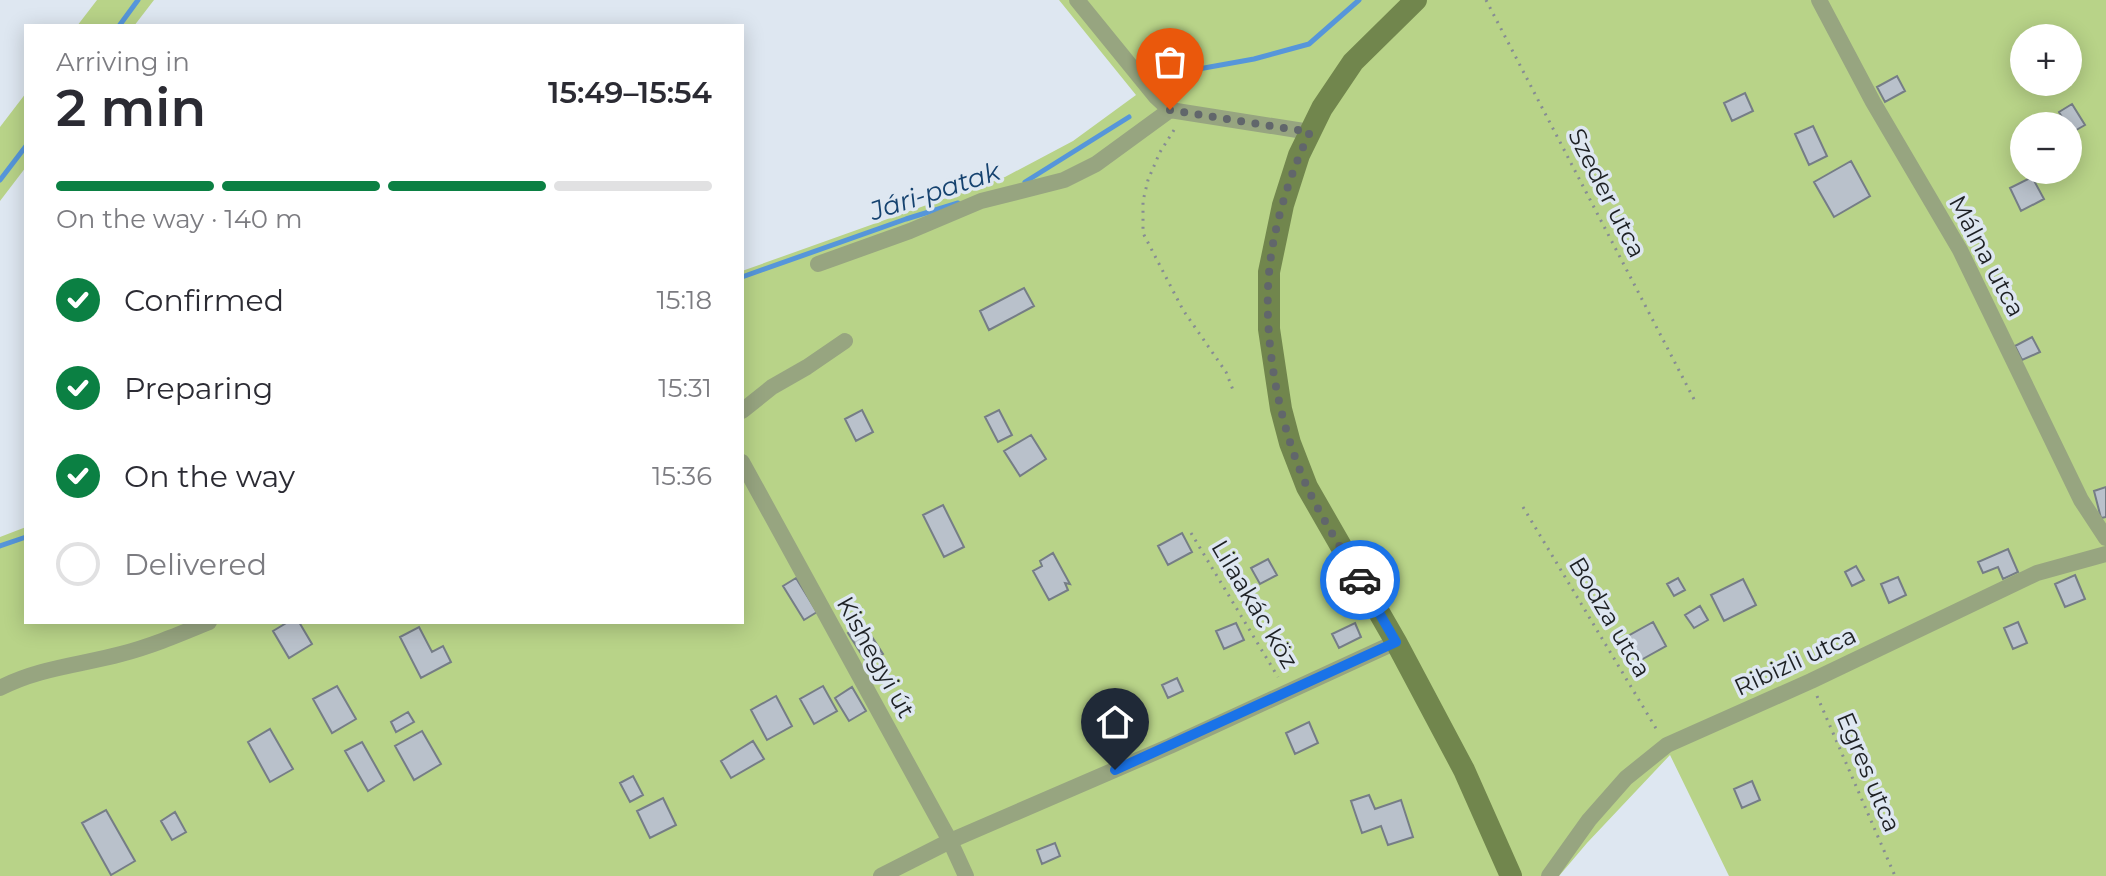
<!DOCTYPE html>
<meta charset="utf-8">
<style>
:root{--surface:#fff;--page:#f2f2f3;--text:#2b2b33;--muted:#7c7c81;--line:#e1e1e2;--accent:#0b8043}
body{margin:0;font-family:Montserrat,sans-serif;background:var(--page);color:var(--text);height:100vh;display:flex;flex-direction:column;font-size:30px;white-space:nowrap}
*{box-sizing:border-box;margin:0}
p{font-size:26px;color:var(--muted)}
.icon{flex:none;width:44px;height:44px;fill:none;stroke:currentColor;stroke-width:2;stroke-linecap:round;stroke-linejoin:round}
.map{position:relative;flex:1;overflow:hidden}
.side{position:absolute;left:24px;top:24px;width:720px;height:600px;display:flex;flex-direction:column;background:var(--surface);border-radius:0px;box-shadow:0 4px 20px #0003}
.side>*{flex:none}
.controls{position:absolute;left:2010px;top:24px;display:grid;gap:16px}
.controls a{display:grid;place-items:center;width:72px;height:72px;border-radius:50%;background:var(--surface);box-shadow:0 4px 20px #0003;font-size:40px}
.pin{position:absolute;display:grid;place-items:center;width:68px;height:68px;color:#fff;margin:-82px -34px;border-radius:50% 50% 50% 0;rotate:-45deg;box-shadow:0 0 8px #0007}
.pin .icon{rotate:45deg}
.courier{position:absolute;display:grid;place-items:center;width:80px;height:80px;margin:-40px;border:6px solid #1a73e8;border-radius:50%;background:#fff;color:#222;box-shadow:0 2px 10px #0007}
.head em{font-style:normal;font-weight:600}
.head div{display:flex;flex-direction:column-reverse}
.head{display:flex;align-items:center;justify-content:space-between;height:136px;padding:0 32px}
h1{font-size:52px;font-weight:600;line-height:60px}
.bar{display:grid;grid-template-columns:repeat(4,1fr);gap:12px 8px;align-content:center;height:96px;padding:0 32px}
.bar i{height:10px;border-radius:6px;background:var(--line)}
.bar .selected{background:var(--accent)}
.bar p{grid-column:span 4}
ol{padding:0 32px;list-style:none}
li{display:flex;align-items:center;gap:24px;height:88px}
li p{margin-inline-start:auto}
li .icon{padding:8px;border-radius:50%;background:var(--accent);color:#fff;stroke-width:4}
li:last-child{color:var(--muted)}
li i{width:44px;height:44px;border:4px solid var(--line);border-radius:50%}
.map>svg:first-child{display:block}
</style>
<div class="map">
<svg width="2106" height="876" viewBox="0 0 2106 876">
<rect width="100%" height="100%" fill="#dee7f1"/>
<path fill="#b8d388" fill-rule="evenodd" d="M97,0H154L134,26H77Z
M1059,0H2106V876H1729L1670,755L1587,843L1559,876H0V537L26,527V622H742V271L1005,177L1073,141L1136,95ZM2024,38H2068V82H2024ZM2024,126H2068V170H2024Z
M26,93V167L0,201V127Z"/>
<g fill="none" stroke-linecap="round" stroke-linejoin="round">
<path stroke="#5696da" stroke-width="5" d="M119,26L138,0
M1172,79L1193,70L1254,59L1309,44L1359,0
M0,180L26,146
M1025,182L1129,117
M742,277L906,219L958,203
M0,546L26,537"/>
</g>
<path fill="#b9c1cb" stroke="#757d86" stroke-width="2" d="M1897,76L1905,91L1885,102L1877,87Z
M1745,93L1753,111L1732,121L1724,103Z
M2072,104L2085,125L2071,133L2059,112Z
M1813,126L1827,156L1809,165L1795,134Z
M1851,161L1870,196L1834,217L1814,182Z
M2032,177L2044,199L2021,211L2010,188Z
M1024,288L1034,306L989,330L980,311Z
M2032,337L2040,352L2022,360L2015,346Z
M862,410L873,432L856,441L845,419Z
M999,410L1012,435L998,442L985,417Z
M1031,435L1046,459L1020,476L1004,451Z
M2106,487V517L2101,518L2094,491Z
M943,505L964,547L944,557L923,515Z
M1182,533L1192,552L1168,565L1158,546Z
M2008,549L2018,572L2003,579L1998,567L1983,573L1978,562Z
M1053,553L1070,584L1065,583L1068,590L1049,600L1033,571L1042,566L1040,561Z
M1268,559L1277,575L1260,584L1251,568Z
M1856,566L1864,580L1852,586L1845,572Z
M2075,575L2085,599L2065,607L2055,584Z
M1898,577L1906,595L1889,603L1881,584Z
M796,578L817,612L804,620L783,586Z
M1678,578L1685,590L1674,596L1667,584Z
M1743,579L1756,605L1724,621L1711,595Z
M1700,606L1708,620L1694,628L1685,615Z
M288,622H299L312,644L289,658L273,631Z
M1653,622L1666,646L1641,660L1628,636Z
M2018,622L2027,643L2013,649L2004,628Z
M863,623L883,654L867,663L848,633Z
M1236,623L1244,640L1224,649L1216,631Z
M1355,623L1361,637L1339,648L1332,634Z
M419,627L432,652L443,646L451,662L421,678L400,637Z
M1177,678L1183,691L1168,698L1162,685Z
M337,686L356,719L332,733L313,699Z
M823,686L837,711L814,724L800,699Z
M852,687L866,711L849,721L835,698Z
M776,696L792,726L767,740L751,710Z
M408,712L414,722L396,732L391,722Z
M1309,722L1318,743L1295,754L1286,733Z
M270,729L293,769L270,782L248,742Z
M422,731L441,764L414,780L395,746Z
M753,741L764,759L731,778L721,761Z
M362,742L384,781L368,791L345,751Z
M633,776L643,795L630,802L620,783Z
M1752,781L1760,800L1742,808L1734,789Z
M1369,795L1375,809L1401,800L1413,837L1388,845L1381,826L1362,833L1351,801Z
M663,798L676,825L650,838L637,811Z
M106,810L135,861L111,875L82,823Z
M175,812L186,832L172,840L161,821Z
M1055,843L1060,856L1042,864L1037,850Z"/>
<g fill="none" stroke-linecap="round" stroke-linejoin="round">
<path stroke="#868c93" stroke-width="3" stroke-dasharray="2 6" stroke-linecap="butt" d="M1486,0L1696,403
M1174,130L1160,152L1148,180L1143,201V233L1183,310L1226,372L1233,390
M1523,507L1657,730
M1191,533L1278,677
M1817,696L1895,876"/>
<path stroke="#97a580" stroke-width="16" d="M1077,0L1156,97L1170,110L1310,132
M1819,0L1873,102L1960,250L2081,500L2106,538
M818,264L910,231L981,201L1064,180L1096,164L1170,110
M742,411L772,387L807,367L845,341
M742,462L950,841L966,876
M0,688C38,668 80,665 121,654C152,646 180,634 209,622
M881,876L950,841L1170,746L1396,642
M1549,876L1589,820L1626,778L1667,745L1811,681L2037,573L2106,554"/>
<path stroke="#71864d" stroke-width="22" d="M1416,0L1353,62L1322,108L1299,155L1283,205L1269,272V329L1281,409L1290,443L1307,487L1396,642L1464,770L1511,876"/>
</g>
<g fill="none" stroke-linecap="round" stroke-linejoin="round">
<path stroke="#61666b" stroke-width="8" stroke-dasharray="0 14.4" d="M1170,110L1310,132C1290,173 1273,227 1269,273C1263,342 1279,426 1308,489C1323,520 1342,550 1360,580"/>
<path stroke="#1a73e8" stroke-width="10" d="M1115,770L1396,642L1360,580"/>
</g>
<g text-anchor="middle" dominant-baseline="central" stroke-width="7" stroke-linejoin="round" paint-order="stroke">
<g font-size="24" fill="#1d2023" stroke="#dee7f1">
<text transform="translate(1607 193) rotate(63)">Szeder utca</text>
<text transform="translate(1987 256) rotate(62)">Málna utca</text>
<text transform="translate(1255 604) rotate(59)">Lilaakác köz</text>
<text transform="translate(1610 617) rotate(59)">Bodza utca</text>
<text transform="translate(876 657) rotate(61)">Kishegyi út</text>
<text transform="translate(1795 661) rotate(-25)">Ribizli utca</text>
<text transform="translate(1869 772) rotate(67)">Egres utca</text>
</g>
<g font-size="26" font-style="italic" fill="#15426f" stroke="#dee7f1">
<text transform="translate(935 191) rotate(-18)">Jári-patak</text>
</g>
</g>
</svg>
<div class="controls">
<a>+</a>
<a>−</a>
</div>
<div class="pin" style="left:1170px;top:110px;background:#ea580c"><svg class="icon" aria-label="bag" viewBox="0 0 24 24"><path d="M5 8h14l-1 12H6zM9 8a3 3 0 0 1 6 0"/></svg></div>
<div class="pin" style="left:1115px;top:770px;background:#1f2937"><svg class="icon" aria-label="home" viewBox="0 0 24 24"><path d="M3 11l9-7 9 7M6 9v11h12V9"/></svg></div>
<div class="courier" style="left:1360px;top:580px"><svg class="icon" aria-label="car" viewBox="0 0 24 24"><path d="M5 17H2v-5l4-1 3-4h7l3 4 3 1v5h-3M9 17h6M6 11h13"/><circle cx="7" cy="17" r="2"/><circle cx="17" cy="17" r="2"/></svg></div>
<section class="side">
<div class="head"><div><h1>2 min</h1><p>Arriving in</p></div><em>15:49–15:54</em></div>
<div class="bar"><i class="selected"></i><i class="selected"></i><i class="selected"></i><i></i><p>On the way · 140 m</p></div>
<ol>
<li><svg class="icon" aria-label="check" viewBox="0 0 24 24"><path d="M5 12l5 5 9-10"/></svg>Confirmed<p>15:18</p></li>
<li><svg class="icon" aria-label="check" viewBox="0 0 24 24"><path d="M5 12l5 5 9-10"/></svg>Preparing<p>15:31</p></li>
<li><svg class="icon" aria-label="check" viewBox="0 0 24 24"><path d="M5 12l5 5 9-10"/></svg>On the way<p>15:36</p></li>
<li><i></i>Delivered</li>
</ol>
</section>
</div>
